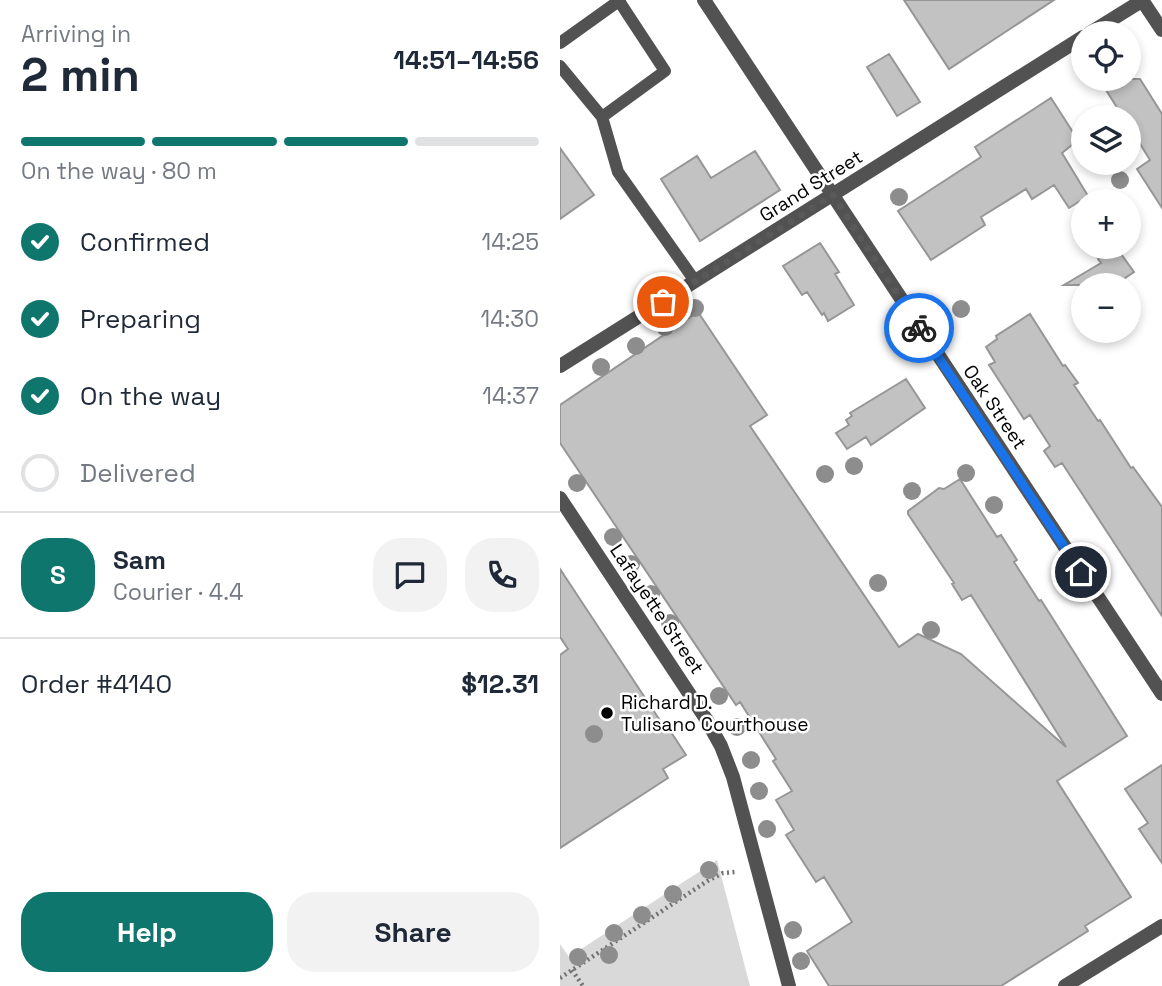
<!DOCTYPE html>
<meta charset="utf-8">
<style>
:root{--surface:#fff;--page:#f2f2f3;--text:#1f2937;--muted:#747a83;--line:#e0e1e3;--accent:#0f766e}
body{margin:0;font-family:"Space Grotesk",sans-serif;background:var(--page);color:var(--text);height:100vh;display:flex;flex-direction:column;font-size:26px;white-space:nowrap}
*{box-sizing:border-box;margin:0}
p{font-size:23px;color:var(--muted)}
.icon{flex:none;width:38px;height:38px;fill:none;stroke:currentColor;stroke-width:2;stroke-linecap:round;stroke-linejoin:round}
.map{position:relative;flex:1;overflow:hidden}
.side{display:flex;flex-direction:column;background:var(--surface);width:560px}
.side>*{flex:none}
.fabs{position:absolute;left:511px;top:21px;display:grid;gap:14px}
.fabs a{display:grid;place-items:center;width:70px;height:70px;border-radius:50%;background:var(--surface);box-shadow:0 4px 10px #0003;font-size:35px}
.pin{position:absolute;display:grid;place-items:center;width:60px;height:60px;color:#fff;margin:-30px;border:4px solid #fff;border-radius:50%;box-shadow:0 2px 7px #0007}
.courier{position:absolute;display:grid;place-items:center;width:70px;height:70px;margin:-35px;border:5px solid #1a73e8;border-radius:50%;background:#fff;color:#222;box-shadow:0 2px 9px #0007}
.head em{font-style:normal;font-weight:700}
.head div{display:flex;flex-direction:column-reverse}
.head{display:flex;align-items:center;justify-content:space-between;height:119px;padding:0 21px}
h1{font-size:46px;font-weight:700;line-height:52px}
.bar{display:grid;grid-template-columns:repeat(4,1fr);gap:10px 7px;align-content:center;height:84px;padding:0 21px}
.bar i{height:9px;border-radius:5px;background:var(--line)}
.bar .active{background:var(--accent)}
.bar p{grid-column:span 4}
.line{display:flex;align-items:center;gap:18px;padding:0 21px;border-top:2px solid var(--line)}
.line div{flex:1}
.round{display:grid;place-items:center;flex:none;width:74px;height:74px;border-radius:28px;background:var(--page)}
ol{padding:0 21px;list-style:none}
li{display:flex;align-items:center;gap:21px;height:77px}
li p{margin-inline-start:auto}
li .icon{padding:7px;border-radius:50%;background:var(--accent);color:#fff;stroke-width:4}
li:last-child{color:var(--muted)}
li i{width:38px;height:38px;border:4px solid var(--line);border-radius:50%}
.primary-button{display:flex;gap:14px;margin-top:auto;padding:14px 21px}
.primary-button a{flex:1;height:80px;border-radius:28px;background:var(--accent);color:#fff;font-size:28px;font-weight:700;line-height:80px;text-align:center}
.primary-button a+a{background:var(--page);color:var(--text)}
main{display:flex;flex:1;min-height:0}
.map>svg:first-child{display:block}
</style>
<main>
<section class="side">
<div class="head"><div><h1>2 min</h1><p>Arriving in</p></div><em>14:51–14:56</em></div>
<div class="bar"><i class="active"></i><i class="active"></i><i class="active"></i><i></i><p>On the way · 80 m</p></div>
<ol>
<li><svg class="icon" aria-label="check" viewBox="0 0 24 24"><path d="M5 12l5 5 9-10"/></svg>Confirmed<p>14:25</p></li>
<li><svg class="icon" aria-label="check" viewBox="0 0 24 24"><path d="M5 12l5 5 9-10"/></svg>Preparing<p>14:30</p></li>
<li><svg class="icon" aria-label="check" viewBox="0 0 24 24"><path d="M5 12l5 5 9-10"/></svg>On the way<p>14:37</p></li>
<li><i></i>Delivered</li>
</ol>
<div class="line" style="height:126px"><b class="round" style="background:var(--accent);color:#fff">S</b><div><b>Sam</b><p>Courier · 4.4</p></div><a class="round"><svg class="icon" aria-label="chat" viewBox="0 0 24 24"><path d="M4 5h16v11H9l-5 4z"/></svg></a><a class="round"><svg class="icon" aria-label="phone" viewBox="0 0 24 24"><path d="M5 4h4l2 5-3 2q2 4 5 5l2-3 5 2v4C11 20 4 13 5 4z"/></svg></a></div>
<div class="line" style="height:91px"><div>Order #4140</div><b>$12.31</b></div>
<div class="primary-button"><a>Help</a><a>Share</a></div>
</section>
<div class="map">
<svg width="602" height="986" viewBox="0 0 602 986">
<rect width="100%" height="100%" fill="#fff"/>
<path fill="#d9d9d9" d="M157,860L190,986H0V944L9,957Z"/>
<path fill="#c2c2c2" stroke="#969696" stroke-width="2" d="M344,0H494L389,69Z
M329,54L360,102L337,116L307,67Z
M539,79H580L602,114V208L577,169L590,160L569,126V117H563Z
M491,98L518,140L502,153L528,196L509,208L494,185L472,199L466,189L421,217L425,225L371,260L338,211L421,157L415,147Z
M0,148L34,195L0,219Z
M195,151L220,190L140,241L101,179L137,156L151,178Z
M260,243L279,272L275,274L294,305L268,321L264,313L262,315L247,292L242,295L223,266Z
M556,247L574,272L555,285H504L541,263L538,259Z
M138,312L207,415L190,426L339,647L358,634L401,654L506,747L411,595L402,600L392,584L394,583L348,514V511L371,494L379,488L384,489L400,479L437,537L441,535L457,560L454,562L479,601L481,600L567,736L497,781L571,897L525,926L528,931L441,986H269L247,951L292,922L264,877L256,882L226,835L234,830L216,800L232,791L213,761L216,759L180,702L176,705L0,443V405Z
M470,314L503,366L505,365L518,383L514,385L538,421L540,420L571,468L573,467L602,507V616L502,463L495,467L484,451L490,446L470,415L464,419L429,365L435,362L426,347L437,339L436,336Z
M346,379L365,408L311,445L306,437L287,449L276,433L289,425L286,420L292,416L290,413Z
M0,569L103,725L105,723L126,755L103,769L108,778L0,848V655L8,649L0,637Z
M602,765V863L579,829L588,823L565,789Z"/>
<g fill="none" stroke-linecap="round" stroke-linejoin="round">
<path stroke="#747474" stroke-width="4.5" stroke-dasharray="2 3.5" stroke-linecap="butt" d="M12,970L23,986
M0,978L149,880L163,873L175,872"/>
<path stroke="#525252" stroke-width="12" d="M0,43L60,0
M0,66L42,117L105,71L59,1
M42,117L58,172L135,281"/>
<path stroke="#525252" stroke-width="14" d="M144,0L602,694
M582,0L602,30
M530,33L583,0
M0,366L523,37
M0,498L146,719L161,746L173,777L229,986
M505,986L602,926"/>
</g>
<g fill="#8d8d8d">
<circle cx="560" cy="180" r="9"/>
<circle cx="339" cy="197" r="9"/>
<circle cx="135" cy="308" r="9"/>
<circle cx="401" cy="309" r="9"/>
<circle cx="105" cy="327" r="9"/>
<circle cx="76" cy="346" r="9"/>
<circle cx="41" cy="367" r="9"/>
<circle cx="294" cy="466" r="9"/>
<circle cx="406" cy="473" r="9"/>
<circle cx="265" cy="474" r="9"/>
<circle cx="17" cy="483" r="9"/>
<circle cx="352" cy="491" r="9"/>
<circle cx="434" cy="505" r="9"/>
<circle cx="53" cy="537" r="9"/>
<circle cx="71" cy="564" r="9"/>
<circle cx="318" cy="583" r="9"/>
<circle cx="91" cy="594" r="9"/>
<circle cx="110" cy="623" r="9"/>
<circle cx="371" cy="630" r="9"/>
<circle cx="159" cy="696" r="9"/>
<circle cx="177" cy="727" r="9"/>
<circle cx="34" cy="734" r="9"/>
<circle cx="191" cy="760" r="9"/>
<circle cx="199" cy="791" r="9"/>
<circle cx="207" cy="829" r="9"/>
<circle cx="149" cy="870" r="9"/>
<circle cx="113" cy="894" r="9"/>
<circle cx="82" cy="915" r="9"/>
<circle cx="233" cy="930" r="9"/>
<circle cx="54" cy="933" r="9"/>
<circle cx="49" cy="955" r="9"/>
<circle cx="18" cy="957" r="9"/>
<circle cx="241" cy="961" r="9"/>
</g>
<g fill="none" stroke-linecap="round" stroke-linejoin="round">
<path stroke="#595959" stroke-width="7" stroke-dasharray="0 12.6" d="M103,302L273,195L359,328"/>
<path stroke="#1a73e8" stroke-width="9" d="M359,328L521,572"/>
</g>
<circle fill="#000" stroke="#fff" stroke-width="2.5" cx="47" cy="713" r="7"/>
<g text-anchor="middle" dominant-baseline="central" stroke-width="5" stroke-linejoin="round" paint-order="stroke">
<g font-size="19" fill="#000" stroke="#fff">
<text transform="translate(251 186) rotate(-32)">Grand Street</text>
<text transform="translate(435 407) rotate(56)">Oak Street</text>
<text transform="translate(97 609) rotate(56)">Lafayette Street</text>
</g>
<g font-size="19" fill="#000" stroke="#fff" text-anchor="start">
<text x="61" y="702">Richard D.<tspan x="61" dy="22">Tulisano Courthouse</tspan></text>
</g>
</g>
</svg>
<div class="fabs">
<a><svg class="icon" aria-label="locate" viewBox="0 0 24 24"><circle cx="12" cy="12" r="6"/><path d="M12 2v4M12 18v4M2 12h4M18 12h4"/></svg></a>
<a><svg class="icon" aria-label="layers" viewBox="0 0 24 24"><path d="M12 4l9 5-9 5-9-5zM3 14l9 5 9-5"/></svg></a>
<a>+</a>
<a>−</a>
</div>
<div class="pin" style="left:103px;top:302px;background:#ea580c"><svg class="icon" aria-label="bag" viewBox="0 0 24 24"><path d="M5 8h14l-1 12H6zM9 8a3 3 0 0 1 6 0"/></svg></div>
<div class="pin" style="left:521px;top:572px;background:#1f2937"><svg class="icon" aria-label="home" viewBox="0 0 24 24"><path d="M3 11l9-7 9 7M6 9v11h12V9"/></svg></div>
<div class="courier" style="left:359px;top:328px"><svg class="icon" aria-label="bike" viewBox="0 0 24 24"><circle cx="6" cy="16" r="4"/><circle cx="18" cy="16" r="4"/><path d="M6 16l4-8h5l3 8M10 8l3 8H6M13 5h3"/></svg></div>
</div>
</main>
